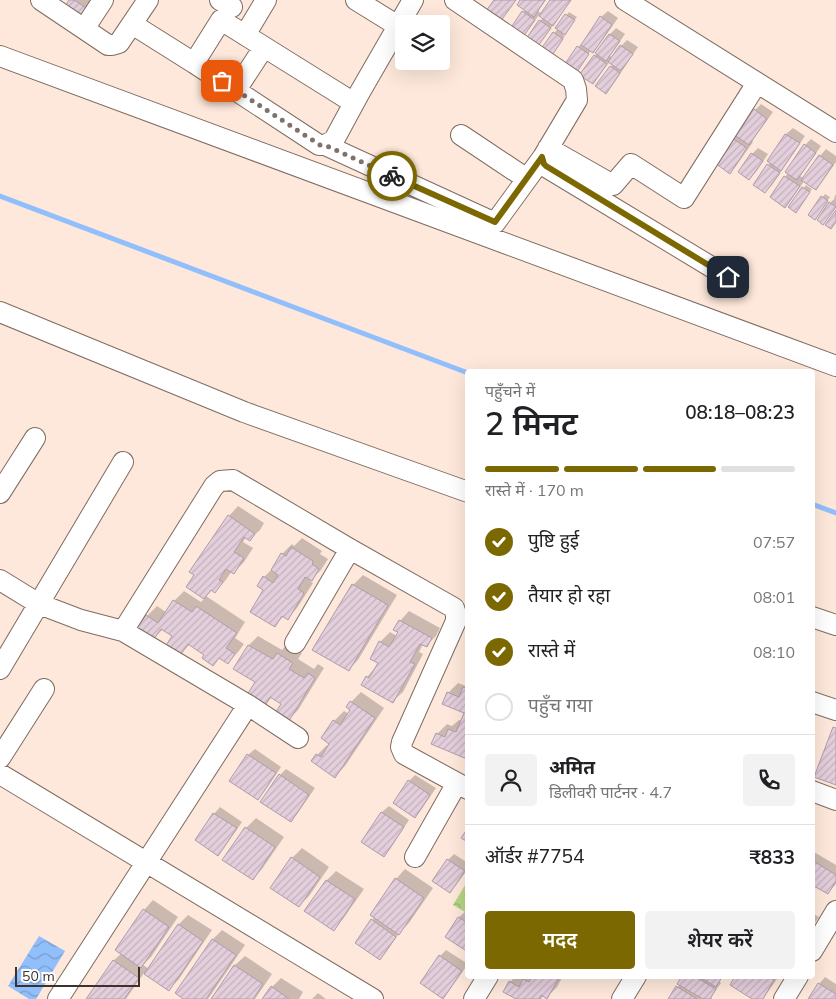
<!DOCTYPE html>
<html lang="hi">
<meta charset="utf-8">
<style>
:root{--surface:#fff;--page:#f2f2f2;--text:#202124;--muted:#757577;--line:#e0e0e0;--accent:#7c6800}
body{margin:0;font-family:Mulish,"Noto Sans Devanagari",sans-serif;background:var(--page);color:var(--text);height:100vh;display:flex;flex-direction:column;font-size:19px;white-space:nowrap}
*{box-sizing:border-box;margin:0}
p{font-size:16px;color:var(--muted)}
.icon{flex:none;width:28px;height:28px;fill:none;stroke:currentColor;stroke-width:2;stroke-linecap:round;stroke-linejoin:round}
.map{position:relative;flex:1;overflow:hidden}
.drawer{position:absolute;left:465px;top:369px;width:350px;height:610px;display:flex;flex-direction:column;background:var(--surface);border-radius:5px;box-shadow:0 5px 20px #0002}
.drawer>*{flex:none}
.controls{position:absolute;left:395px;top:15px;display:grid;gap:10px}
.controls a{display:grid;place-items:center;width:55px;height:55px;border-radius:5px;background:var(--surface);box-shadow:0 5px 20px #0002;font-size:25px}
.scale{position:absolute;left:15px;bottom:12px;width:125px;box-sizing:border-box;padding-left:5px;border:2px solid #3b322d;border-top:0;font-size:14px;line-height:18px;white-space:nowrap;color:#3b322d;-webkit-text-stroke:4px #fff;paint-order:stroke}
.pin{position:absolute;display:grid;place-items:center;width:42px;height:42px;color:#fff;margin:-21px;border-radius:10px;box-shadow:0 2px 8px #0006}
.courier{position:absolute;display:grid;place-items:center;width:50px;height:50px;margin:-25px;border:4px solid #7c6800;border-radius:50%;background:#fff;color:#222;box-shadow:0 1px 6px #0007}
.head em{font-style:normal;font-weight:600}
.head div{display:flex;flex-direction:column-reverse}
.head{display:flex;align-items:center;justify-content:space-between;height:85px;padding:0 20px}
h1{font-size:32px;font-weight:600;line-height:38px}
.bar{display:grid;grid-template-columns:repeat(4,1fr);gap:8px 5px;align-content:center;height:60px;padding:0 20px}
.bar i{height:6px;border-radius:4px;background:var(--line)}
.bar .active{background:var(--accent)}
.bar p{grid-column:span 4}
.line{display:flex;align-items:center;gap:12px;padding:0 20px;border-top:1px solid var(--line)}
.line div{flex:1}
.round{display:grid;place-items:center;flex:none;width:52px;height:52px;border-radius:5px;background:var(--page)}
ol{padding:0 20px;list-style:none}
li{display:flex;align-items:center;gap:15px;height:55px}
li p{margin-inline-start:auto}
li .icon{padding:5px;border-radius:50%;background:var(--accent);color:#fff;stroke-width:4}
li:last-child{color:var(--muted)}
li i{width:28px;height:28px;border:2px solid var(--line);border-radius:50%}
.primary-button{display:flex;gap:10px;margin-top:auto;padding:10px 20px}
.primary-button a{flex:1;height:58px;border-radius:5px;background:var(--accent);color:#fff;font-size:20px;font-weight:600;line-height:58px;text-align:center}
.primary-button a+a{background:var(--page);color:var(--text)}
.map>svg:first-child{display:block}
</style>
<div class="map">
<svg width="836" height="999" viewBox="0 0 836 999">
<defs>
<pattern id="park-crowns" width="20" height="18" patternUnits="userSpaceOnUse" patternTransform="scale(1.25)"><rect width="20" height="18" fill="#b6d585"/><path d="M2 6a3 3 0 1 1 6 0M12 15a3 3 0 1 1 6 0" fill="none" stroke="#9db773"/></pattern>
<pattern id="water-waves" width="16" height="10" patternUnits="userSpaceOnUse" patternTransform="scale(1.25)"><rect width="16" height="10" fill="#91bffc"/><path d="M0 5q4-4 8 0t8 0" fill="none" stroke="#789ccc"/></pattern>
<pattern id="building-hatch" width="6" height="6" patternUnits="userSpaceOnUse" patternTransform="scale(1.25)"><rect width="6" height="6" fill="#e3cedc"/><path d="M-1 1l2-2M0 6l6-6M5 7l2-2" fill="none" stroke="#c4b1bd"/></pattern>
</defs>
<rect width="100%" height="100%" fill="#fee8db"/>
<path fill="url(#park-crowns)" d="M467,882L468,913H467L453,905Z"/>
<path fill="url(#water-waves)" d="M39,936L65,951L36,999H29L8,986Z"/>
<path fill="#0003" d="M70,0H95L84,15Z
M522,0H546L538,11L542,14L552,0H571L541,42L535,48L540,21L543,18L539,15L526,33L520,39L523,12L526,9Z
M608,11L618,18L599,45L593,51L591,50L580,67L578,47L581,44L582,45L601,17Z
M569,12L577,17L563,35L565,36L554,52V33L558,29L557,28Z
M616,28L625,34L610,56L613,58L621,46L627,40L638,47L612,86L605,92L597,86L613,64L610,61L599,76L593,83L595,56L610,34Z
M761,104L773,112L752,141L753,142L736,166L730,172L733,139L740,132L755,110Z
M793,128L805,136L772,185L765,192L768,165L771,162L768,160L786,134Z
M811,139L821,146L800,176L804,178L820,156L826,149L836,156V162L822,182L816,188L805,180L791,200L785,206L771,197L788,173L805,145Z
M758,148L768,154L756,172L749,179L752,154Z
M806,185L812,189L799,209L790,207Z
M825,194L830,197L817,215H810Z
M836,194V206L826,220H819L830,203L835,198H834Z
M238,506L264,523L260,530L250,539L246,537L243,542L253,548L244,562L234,572L232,571L225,581L215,591L213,589L206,596L245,622L235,638L244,644L238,652L228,662L220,657L213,664L206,654L190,644L180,654L174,636L163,629L154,638L147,616L157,606L166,612L174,601L184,591L201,602L205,598L188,587L229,516Z
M302,538L322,551L320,554L328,559L321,570L310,581L313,583L297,608L288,618L284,616L274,626L265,590L264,577L274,567L282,554L292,544L294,546Z
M363,575L397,595L358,660L348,670L353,585Z
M409,611L440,628L436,636L426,646L423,644L419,652L423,654L403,692L393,701L367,677L379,663L380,642L390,632L397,636L399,631L400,621Z
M258,636L282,650L287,644L302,653L298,659L314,669L318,664L324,668L298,710L289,719L283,703L272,697L265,705L257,682L235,668L249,645Z
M458,683L466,686L468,685L467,758L437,734L447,724L452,726L459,720L462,721L465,712L448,693Z
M361,692L384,708L345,766L335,776L317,755L327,745L329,747L331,744L322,738L334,721L344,711L349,714L352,710L351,702Z
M255,749L281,767L264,792L258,798L248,755Z
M286,769L315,788L297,814L290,821L280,775Z
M415,775L436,788L421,810L415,817L409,781Z
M389,806L409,820L390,849L383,855L363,841L382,812Z
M220,807L242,822L224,848L218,854L196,840L214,814Z
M256,818L284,837L262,869L253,879L246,828Z
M302,848L329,867L309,896L299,906L292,858Z
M814,852L836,865V884L828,893L812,883V853Z
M454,854L468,863V869L456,885L450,891L448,860Z
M405,869L433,888L409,923L400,932L386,952L380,959L372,920L375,917L396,879Z
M336,871L364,889L343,919L334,929L327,880Z
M153,900L178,917L151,957L143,965L149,969L179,924L188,915L212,930L179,979L169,989L144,973L126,999H88L113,961L122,953L144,910Z
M466,911L468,912V951L446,937L459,917Z
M812,913L819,917L812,927Z
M222,930L245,945L208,999H185L177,993L213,939Z
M446,950L468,964L449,991L443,997L440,956Z
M245,956L272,974L255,999H212L235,965Z
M516,976L527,977L563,976L557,987L547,997L544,995L541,999H518L510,982Z
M683,976H723L719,981L721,983L711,997L712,999H670L680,984Z
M737,976H779L763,999H754Z
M825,977L836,984V999H810L819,984Z
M281,978L303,992L299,999H264L272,987Z
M318,993L326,999H312Z"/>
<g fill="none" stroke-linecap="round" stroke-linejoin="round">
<path stroke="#91bffc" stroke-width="5" d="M0,196L468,373
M812,504L836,513"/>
</g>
<path fill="url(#building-hatch)" stroke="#b09caa" d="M69,0H74L88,9L81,20L64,8Z
M494,0H516L498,25L483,15Z
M520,0H545L534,17L517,5Z
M550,0H571L553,26L539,16Z
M522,11L535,20L520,41L508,32Z
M565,14L575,20L565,35L555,28Z
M600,16L612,25L593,53L581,45Z
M539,20L551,28L535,50L524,42Z
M553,32L563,39L551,57L541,49Z
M609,34L620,41L606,61L595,53Z
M620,45L633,54L621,71L608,62Z
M577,46L589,54L577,72L565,64Z
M594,55L607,64L593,84L579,75Z
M610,66L620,73L606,94L595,86Z
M754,109L767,119L749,145L736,136Z
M785,134L800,143L781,171L767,161Z
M732,138L747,148L730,174L715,163Z
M804,144L816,153L797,180L785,172Z
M751,153L763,161L749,180L738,172Z
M819,155L833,165L816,190L801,180Z
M767,164L780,173L765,193L753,185Z
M784,176L800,186L785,208L770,197Z
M802,187L810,192L796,213L788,207Z
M821,196L828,201L815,220L808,215Z
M829,202L836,207L823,225L817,220Z
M836,210V222L831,229L825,225Z
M228,515L255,534L250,541L244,537L234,552L244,558L234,574L226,569L219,580L223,582L215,593L211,590L204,599L186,587L194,575L189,572Z
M291,547L313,561L312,564L319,569L312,581L305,577L298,589L304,593L288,620L282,616L275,627L250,612L263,590L257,586L263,576L273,583L278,575L271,570L281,553L286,556Z
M352,584L388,605L349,671L312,650Z
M173,600L192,612L196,606L237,633L226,648L235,654L228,664L219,658L213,666L202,658L204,655L188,644L180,656L165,647L172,636L161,629L154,639L137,628L146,615L158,623Z
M399,620L432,638L427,647L420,644L410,662L415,664L393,703L361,685L366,676L369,678L378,663L370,659L379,641L389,647L398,632L393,630Z
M248,645L273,659L277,653L293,663L289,669L304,678L308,673L315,678L289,721L275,713L281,704L270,697L265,706L247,695L255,682L233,669Z
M463,687L468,689L467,759L431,744L436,733L445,737L448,729L456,732L464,713L442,704L447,692L459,697Z
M350,701L375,718L335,778L311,761L316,754L321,757L329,744L321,738L333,720L340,725L350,710L346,707Z
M833,727L836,728V785L814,777Z
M247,754L276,773L258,800L229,781Z
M279,774L309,795L291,822L260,802Z
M408,780L430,795L415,818L393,803Z
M381,812L404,827L384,857L361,842Z
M213,813L237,828L218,856L195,840Z
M245,827L275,847L253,880L222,860Z
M468,828V842L461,838Z
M291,857L320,877L299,907L270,888Z
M447,859L465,871L450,893L432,881Z
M812,860L836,875V881L828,894L812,885Z
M395,878L424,898L399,935L370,915Z
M326,880L355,899L334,931L304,911Z
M143,909L169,927L141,968L115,950Z
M458,917L468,923V952L445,937Z
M371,919L396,937L380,960L355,943Z
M178,924L203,941L169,991L144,974Z
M212,939L236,955L206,999H183L175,993Z
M439,955L462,971L443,999L420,983Z
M113,960L139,978L124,999H86Z
M234,965L263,984L253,999H211Z
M533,976H560L547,999L541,995L539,999H516L503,992L509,981L519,987L523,979L529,982Z
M682,976H694L716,989L710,999H703L677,984Z
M698,976H721L722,977L716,987Z
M735,976H768L774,980L763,999H752L730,985Z
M818,983L836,994V999H808Z
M271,986L289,999H262Z
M676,986L697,999H668Z"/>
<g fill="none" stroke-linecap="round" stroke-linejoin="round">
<g stroke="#7f6c60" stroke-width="22">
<path id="minor" d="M41,0L108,45H112L119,43L148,0
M220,0L232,7
M356,0L398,26
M455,0L573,80L576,89L577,100L543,157L544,164L546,167L728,277
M625,0L836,132
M132,24L194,63L221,20L354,103
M84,29L103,0
M245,35L266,0
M0,56L836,366
M194,63L319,145H325L334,140L360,92L413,0
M236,90L264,47
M461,135L527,179
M325,145L495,223L543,157
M548,148L613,185L631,164L684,198L757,83
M0,312L244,412L468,492
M0,493L35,438
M0,580L39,604L81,620L123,631L214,486L220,481L233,480L350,549L454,608L456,614V621L402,742L401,747L404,754L468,789
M812,617L836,625
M123,631L248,705L298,738
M295,643L350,549
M0,669L123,462
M812,702L836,710
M0,758L44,689
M0,774L373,999
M812,791L836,800
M415,857L457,783
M812,951L836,911
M58,999L248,705
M474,999L488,976
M622,999L636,976
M784,999L798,976"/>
</g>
<use href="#minor" stroke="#fff" stroke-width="20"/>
</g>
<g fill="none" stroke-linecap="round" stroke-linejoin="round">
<path stroke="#7f726a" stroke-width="5" stroke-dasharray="0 9" d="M222,81L320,145H325L392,176"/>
<path stroke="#7c6800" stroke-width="6" d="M392,176L495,222L542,157L544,164L546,166L728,277"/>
</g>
</svg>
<div class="controls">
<a><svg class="icon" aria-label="layers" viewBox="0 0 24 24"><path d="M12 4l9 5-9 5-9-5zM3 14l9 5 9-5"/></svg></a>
</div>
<div class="scale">50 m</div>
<div class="pin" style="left:222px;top:81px;background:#ea580c"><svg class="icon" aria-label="bag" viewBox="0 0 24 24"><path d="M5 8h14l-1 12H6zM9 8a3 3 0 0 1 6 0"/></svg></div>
<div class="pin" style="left:728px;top:277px;background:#1f2937"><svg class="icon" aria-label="home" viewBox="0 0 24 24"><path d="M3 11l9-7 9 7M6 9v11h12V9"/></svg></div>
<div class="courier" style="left:392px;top:176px"><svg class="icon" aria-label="bike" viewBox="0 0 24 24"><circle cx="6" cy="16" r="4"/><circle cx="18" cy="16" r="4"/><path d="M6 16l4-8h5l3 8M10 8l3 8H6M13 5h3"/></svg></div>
<section class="drawer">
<div class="head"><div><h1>2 मिनट</h1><p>पहुँचने में</p></div><em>08:18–08:23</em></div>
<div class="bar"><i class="active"></i><i class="active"></i><i class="active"></i><i></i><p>रास्ते में · 170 m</p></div>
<ol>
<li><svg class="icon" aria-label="check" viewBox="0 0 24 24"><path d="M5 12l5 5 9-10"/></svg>पुष्टि हुई<p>07:57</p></li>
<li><svg class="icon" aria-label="check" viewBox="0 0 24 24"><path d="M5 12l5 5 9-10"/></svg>तैयार हो रहा<p>08:01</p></li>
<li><svg class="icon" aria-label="check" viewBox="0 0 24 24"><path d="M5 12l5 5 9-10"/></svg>रास्ते में<p>08:10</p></li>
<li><i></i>पहुँच गया</li>
</ol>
<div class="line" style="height:90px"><a class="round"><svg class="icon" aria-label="person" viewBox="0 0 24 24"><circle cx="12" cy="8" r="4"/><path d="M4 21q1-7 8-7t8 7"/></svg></a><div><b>अमित</b><p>डिलीवरी पार्टनर · 4.7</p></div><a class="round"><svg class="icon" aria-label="phone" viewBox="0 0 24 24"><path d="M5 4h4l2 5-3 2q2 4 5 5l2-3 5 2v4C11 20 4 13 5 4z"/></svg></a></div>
<div class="line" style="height:65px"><div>ऑर्डर #7754</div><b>₹833</b></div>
<div class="primary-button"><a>मदद</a><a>शेयर करें</a></div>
</section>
</div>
